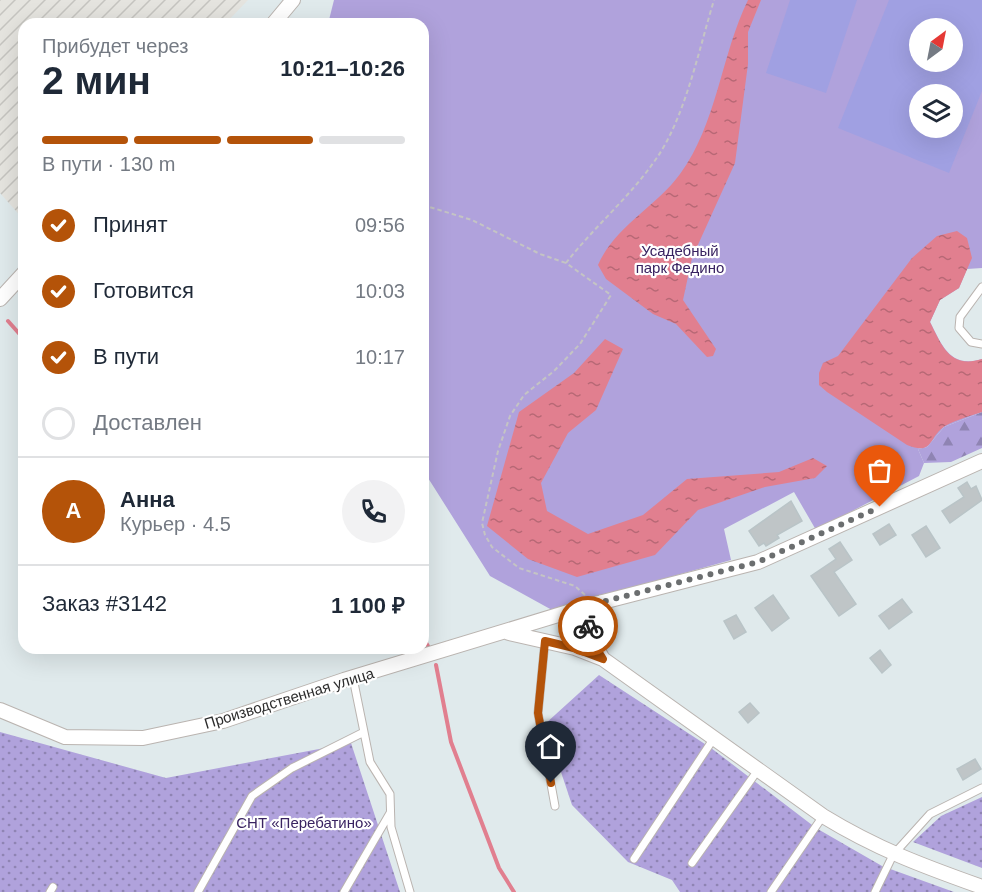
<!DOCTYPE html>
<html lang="ru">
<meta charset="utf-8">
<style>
:root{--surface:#fff;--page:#f2f2f3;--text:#1f2937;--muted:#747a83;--line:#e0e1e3;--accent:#b45309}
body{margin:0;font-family:Helvetica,sans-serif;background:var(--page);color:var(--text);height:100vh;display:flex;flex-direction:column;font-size:22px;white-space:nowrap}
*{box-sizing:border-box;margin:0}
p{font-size:20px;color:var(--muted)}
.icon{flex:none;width:33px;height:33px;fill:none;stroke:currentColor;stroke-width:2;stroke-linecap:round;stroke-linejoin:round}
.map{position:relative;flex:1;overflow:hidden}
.details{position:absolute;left:18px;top:18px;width:411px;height:636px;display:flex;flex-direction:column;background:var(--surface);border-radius:18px;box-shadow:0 6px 24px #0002}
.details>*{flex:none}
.needle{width:39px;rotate:32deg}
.controls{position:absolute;left:909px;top:18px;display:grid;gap:12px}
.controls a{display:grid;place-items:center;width:54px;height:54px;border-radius:50%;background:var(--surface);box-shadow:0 6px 24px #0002;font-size:30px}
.pin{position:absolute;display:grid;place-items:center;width:51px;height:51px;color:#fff;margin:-62px -26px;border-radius:50% 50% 50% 0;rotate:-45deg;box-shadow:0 0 6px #0007}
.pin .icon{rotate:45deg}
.courier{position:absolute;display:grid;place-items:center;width:60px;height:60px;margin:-30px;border:4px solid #b45309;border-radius:50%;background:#fff;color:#222;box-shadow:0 2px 8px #0007}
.summary em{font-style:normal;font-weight:800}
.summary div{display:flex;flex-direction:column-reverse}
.summary{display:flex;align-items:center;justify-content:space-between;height:102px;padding:0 24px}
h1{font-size:39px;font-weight:800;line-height:45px}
.bar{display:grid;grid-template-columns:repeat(4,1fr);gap:9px 6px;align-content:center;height:72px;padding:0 24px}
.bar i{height:8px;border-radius:4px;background:var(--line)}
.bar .active{background:var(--accent)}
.bar p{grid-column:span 4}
.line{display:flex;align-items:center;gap:15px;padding:0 24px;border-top:2px solid var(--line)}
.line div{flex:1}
.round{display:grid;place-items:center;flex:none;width:63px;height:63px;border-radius:32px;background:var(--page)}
ol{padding:0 24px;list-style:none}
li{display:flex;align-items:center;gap:18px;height:66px}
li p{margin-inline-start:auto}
li .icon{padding:6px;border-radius:50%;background:var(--accent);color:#fff;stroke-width:4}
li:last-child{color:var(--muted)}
li i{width:33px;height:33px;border:3px solid var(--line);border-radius:50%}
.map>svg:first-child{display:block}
</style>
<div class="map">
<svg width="982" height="892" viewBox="0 0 982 892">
<defs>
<pattern id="industrial-furrows" width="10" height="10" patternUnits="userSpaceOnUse" patternTransform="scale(1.5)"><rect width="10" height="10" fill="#e5e4df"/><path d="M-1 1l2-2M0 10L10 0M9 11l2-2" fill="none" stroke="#c5c4c0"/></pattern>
<pattern id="grass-dots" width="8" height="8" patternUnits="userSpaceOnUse" patternTransform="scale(1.5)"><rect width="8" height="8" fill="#b0a2dc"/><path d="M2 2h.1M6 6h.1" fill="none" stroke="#8f84b3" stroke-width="1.8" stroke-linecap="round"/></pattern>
<pattern id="forest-firs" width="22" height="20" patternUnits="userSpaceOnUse" patternTransform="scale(1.5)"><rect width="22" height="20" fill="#b0a2dc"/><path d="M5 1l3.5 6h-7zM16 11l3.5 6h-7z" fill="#8f84b3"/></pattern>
<pattern id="water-ripples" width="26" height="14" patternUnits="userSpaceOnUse" patternTransform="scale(1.5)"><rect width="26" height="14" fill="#e17f8f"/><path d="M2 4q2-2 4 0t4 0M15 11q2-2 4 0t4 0" fill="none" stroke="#b76875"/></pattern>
</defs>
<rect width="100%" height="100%" fill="#e0eaec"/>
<path fill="url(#industrial-furrows)" d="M0,0H248L225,24H24V220L0,193Z"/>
<path fill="url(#grass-dots)" d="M599,675L711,748L816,828L882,866L954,892H680L672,880L628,862L572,805L545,724Z
M0,732L166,778L351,743L400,892H0Z
M982,797V868L913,842L941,816Z"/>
<path fill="url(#forest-firs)" d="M982,412V448L951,462L924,463L918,449L927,447L944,427Z"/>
<path fill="#b0a2dc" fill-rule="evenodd" d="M334,0H982V268L967,269L959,288L940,300L930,322C942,345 950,369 982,359V412L944,427L927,447L918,449L924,463L919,476L816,530L794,492L724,529L731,560L552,610L490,576L423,470V24H328ZM920,28H952V62H920ZM920,94H952V128H920Z"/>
<path fill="#a0a0e2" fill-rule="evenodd" d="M790,0H857L826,93L766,73Z
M889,0H982V91L949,173L838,128ZM920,28H952V62H920ZM920,94H952V128H920Z"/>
<path fill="url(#water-ripples)" d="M748,0H761L748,32V64L735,163L692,258L683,300L716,349L713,356L707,357L676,324L653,314L606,279L598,265C615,226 656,207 680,174C717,124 721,55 748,0Z
M957,231L967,238L972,258L959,288L940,300L930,322C942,346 950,369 982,359V412C970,416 956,420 945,426C928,437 934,456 907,445L827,392L819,385V373L823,363L838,356L912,258L937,236Z
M605,339L623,349L596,410L568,433L541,483L547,511L588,534L643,515L687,479L779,472L813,458L827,466L815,478L765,487L698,510L655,555L577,577L528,559L487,526L519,412L574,373Z"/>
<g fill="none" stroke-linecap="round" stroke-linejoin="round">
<path stroke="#e17f8f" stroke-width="4" d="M8,321L24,339
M423,638L428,646
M436,665L451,742L499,868L514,892"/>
</g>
<path fill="#bfc5c7" stroke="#b9c4c7" stroke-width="1.5" d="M967,482L971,489L976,486L982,500L950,523L942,511L964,497L958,488Z
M791,501L802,521L777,535L779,538L766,546L764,543L759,546L749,531Z
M889,524L896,535L880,545L873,534Z
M926,526L940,548L926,557L912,535Z
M840,542L852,560L834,572L856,604L839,616L811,576L836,559L829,549Z
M773,595L789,618L772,631L755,608Z
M902,599L912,612L889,629L879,616Z
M736,615L746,632L734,639L724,621Z
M880,650L891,665L882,673L870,658Z
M750,703L759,713L748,723L739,712Z
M975,759L981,769L963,780L957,769Z"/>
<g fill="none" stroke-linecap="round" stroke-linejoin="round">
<g stroke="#bab4b0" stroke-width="9">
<path id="service" d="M982,287L960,317L959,328L971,342L982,344
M545,641L538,713L555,806
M364,732L370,762L390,794L391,827L410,892
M634,859L714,738
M692,863L758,770
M50,892L53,887
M198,892L252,796L292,768L364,732L353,678
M344,892L390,813
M771,892L823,816
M875,892L893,855L930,814L982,788"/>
</g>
<g stroke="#bab4b0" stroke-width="16">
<path id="minor" d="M273,24L293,0
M0,299L24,273
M602,602C581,624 589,635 603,659
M509,633L575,648L603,659L823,816C877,849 923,866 982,887
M0,710L65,737L143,738L223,721L344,680L591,605L758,562L982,461"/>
</g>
<path stroke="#c4c4c4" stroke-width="2" stroke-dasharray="4.5 3" stroke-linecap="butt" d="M423,205L472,220L540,254L566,263
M585,595L575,586L519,568L492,547L485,535L482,523L498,451L510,416L524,395L554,371L580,344L611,295L566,263C594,227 630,197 656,159C685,118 699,49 714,0"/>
<use href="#service" stroke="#fff" stroke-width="7"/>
<use href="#minor" stroke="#fff" stroke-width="14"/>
</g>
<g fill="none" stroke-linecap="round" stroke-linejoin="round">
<path stroke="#6b6e6f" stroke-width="6" stroke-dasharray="0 10.8" d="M588,626L592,613L602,602L758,562L880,507"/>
<path stroke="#b45309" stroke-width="8" d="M551,783L538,713L545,641L574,648L603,659L590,638L588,626"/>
</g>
<g text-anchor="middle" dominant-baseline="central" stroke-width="4.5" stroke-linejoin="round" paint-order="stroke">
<g font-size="15" fill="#392361" stroke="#fff">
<text x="680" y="250">Усадебный<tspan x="680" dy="17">парк Федино</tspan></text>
<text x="304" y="822">СНТ «Перебатино»</text>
</g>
<g font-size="15" fill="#2c2c2c" stroke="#fff">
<text transform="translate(289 698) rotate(-17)">Производственная улица</text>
</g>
</g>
</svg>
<div class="controls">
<a><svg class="needle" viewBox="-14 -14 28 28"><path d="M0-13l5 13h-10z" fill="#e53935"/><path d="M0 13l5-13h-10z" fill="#747a83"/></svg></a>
<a><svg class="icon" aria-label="layers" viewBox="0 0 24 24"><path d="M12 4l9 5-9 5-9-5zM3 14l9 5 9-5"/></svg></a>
</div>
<div class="pin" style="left:880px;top:507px;background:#ea580c"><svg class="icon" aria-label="bag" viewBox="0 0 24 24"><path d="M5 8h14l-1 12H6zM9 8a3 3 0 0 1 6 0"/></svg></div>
<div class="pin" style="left:551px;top:783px;background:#1f2937"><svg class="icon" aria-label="home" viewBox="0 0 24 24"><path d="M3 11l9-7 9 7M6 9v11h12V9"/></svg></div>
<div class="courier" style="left:588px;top:626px"><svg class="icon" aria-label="bike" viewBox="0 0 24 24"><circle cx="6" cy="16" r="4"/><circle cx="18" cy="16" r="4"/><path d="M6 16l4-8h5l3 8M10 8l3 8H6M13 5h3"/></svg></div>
<section class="details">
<div class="summary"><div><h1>2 мин</h1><p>Прибудет через</p></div><em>10:21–10:26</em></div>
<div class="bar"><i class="active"></i><i class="active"></i><i class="active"></i><i></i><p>В пути · 130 m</p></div>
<ol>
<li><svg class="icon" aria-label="check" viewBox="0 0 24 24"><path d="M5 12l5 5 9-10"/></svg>Принят<p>09:56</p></li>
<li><svg class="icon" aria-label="check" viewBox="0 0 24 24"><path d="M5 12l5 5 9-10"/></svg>Готовится<p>10:03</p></li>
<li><svg class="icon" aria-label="check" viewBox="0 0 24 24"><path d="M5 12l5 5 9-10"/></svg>В пути<p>10:17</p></li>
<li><i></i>Доставлен</li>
</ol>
<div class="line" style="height:108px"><b class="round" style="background:var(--accent);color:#fff">А</b><div><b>Анна</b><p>Курьер · 4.5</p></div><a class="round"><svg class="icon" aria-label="phone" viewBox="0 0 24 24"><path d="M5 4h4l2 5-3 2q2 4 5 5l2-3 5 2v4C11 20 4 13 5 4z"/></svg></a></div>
<div class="line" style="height:78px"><div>Заказ #3142</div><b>1 100 ₽</b></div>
</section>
</div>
